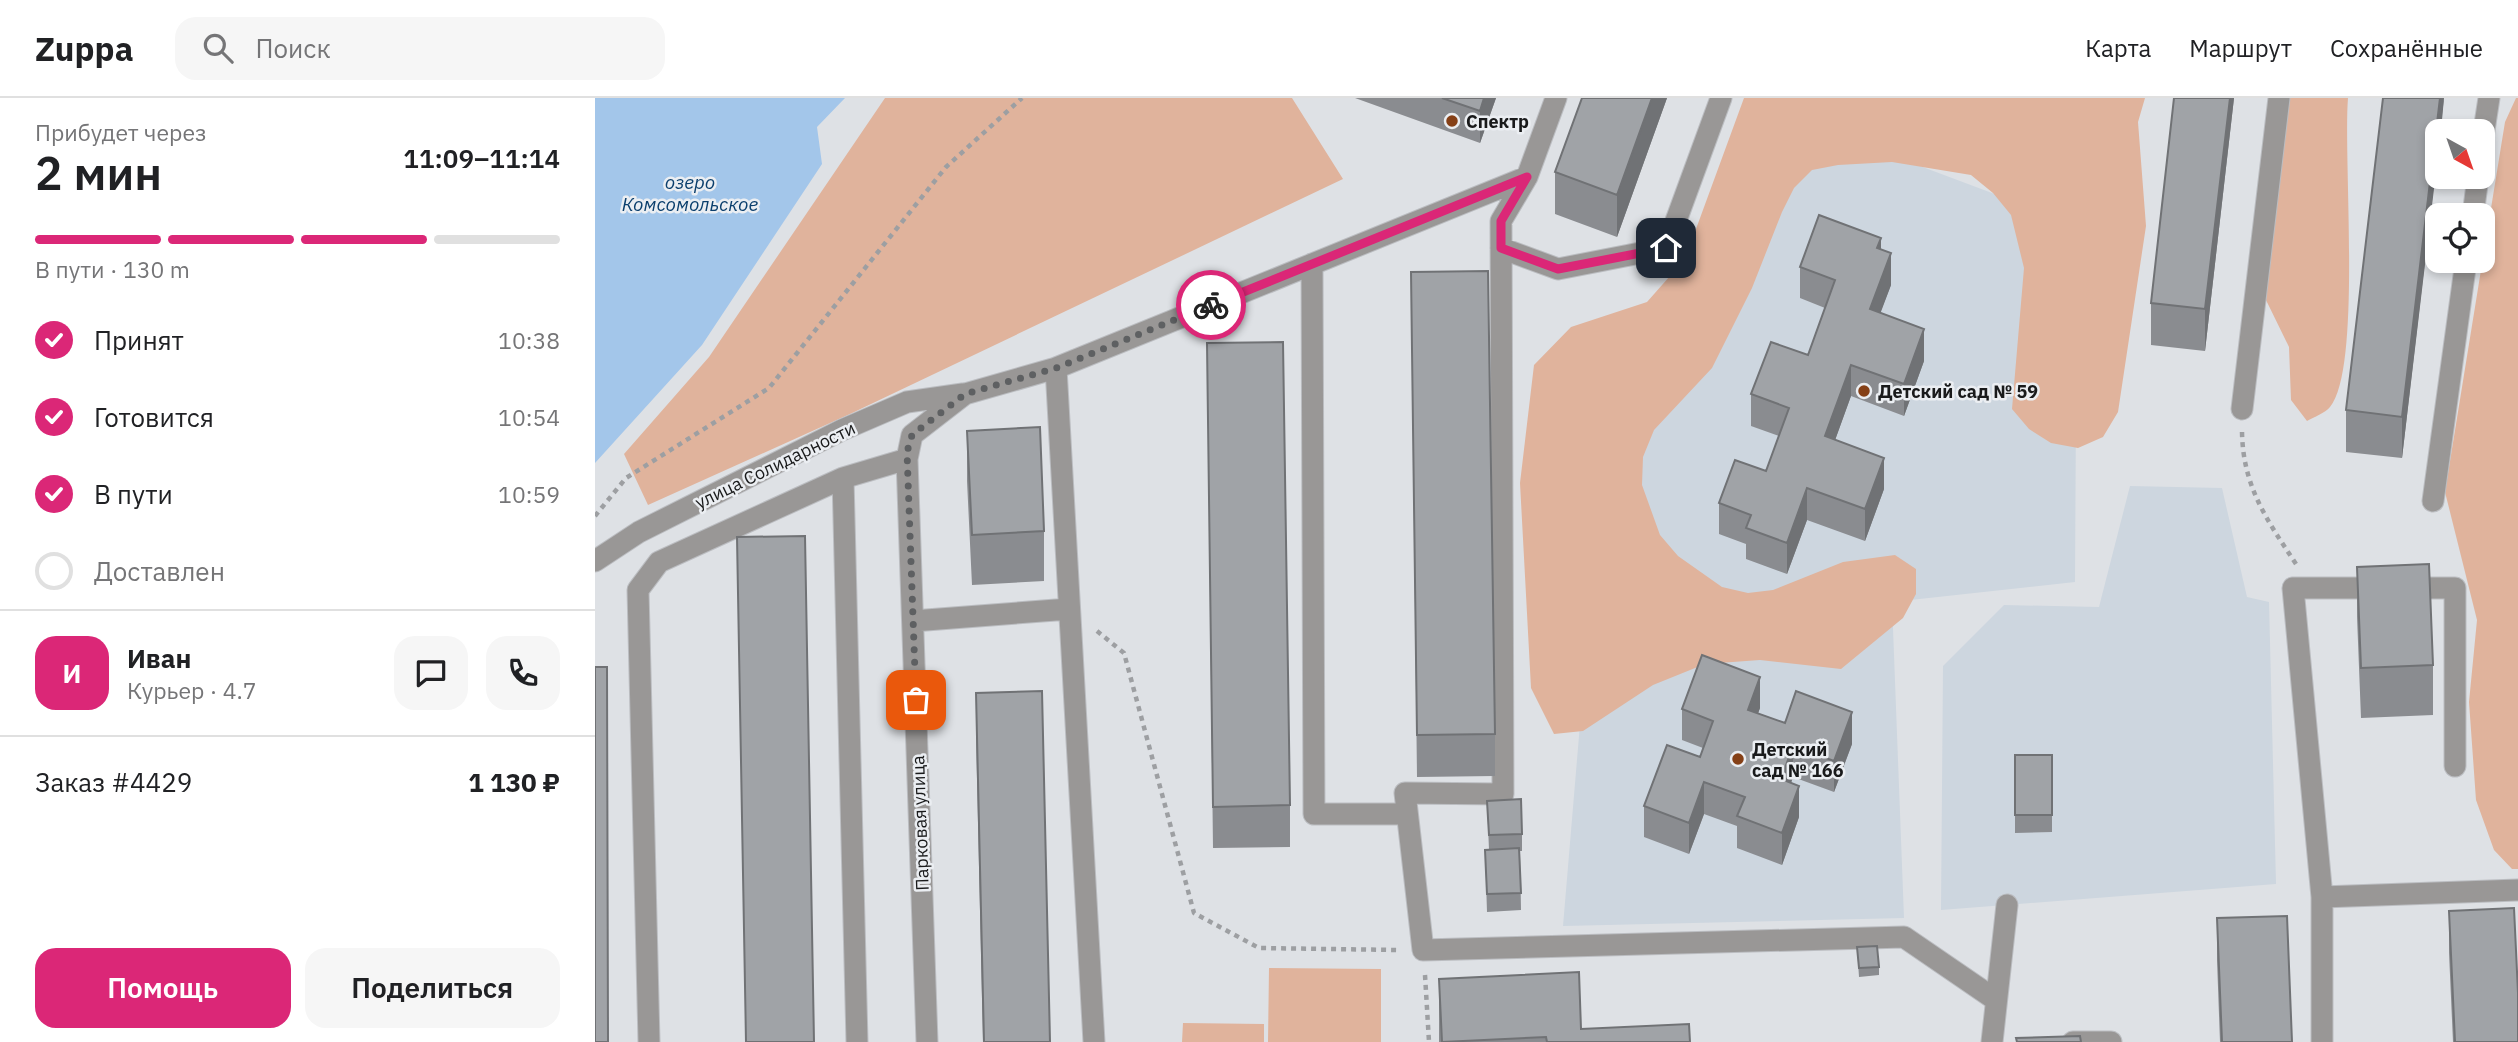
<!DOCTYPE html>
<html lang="ru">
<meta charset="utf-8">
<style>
:root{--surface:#fff;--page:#f6f6f6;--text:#202124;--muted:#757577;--line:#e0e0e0;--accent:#db2777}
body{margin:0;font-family:"IBM Plex Sans",sans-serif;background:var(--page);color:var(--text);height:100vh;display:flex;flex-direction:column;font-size:26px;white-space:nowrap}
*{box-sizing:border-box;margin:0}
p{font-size:23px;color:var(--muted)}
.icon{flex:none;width:38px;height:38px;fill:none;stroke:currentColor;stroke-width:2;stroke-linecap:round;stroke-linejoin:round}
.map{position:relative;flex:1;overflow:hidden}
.sheet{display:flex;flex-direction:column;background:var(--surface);width:595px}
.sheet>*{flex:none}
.needle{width:46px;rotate:140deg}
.fabs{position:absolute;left:1830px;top:21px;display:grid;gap:14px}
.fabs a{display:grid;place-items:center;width:70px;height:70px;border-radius:14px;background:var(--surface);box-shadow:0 4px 10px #0003;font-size:35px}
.pin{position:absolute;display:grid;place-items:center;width:60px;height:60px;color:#fff;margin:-30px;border-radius:14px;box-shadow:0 4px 10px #0006}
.courier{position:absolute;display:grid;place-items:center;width:70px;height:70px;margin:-35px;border:5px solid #db2777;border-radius:50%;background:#fff;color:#222;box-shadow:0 2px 9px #0007}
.summary em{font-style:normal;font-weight:600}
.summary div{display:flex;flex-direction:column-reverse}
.summary{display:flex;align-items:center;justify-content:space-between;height:119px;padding:0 35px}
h1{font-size:46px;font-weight:600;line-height:52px}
.bar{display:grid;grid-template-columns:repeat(4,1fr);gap:10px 7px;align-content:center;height:84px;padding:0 35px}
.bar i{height:9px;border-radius:5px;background:var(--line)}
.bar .active{background:var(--accent)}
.bar p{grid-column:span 4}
.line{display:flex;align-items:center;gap:18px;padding:0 35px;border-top:2px solid var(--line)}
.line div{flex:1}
.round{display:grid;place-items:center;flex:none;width:74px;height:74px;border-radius:21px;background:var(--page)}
ol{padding:0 35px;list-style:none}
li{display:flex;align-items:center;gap:21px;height:77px}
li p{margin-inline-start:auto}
li .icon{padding:7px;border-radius:50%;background:var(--accent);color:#fff;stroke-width:4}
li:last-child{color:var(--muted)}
li i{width:38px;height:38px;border:4px solid var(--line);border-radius:50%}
.primary-button{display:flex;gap:14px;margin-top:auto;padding:14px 35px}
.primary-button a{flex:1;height:80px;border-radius:21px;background:var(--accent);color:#fff;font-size:28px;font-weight:600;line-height:80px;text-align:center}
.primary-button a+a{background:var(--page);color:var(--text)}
header{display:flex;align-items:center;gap:42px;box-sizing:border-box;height:98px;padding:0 35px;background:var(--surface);border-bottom:2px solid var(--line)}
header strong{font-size:33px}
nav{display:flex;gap:38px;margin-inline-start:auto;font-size:24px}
.search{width:490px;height:63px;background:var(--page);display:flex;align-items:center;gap:18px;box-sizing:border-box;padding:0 24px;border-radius:21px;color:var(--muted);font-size:26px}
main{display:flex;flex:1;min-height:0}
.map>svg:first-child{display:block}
</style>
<header>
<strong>Zuppa</strong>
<div class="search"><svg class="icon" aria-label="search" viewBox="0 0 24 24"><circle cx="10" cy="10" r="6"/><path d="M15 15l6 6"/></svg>Поиск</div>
<nav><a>Карта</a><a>Маршрут</a><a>Сохранённые</a></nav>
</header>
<main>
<section class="sheet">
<div class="summary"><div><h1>2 мин</h1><p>Прибудет через</p></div><em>11:09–11:14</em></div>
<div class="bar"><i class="active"></i><i class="active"></i><i class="active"></i><i></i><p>В пути · 130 m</p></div>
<ol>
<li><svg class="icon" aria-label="check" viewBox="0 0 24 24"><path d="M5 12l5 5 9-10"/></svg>Принят<p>10:38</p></li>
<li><svg class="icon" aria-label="check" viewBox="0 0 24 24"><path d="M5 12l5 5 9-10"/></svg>Готовится<p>10:54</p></li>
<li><svg class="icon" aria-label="check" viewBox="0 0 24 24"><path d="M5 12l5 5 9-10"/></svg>В пути<p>10:59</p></li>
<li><i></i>Доставлен</li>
</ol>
<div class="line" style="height:126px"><b class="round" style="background:var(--accent);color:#fff">И</b><div><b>Иван</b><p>Курьер · 4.7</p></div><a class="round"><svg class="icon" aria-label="chat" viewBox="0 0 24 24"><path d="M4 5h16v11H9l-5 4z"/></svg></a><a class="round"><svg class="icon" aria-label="phone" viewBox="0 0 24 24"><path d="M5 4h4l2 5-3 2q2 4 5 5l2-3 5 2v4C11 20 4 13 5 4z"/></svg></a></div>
<div class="line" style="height:91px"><div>Заказ #4429</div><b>1 130 ₽</b></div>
<div class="primary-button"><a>Помощь</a><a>Поделиться</a></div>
</section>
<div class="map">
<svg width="1923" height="944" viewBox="0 0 1923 944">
<rect width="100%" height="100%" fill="#dee1e5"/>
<path fill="#cdd6df" d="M1157,5L1482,127L1480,484L1297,504L1309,820L968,828L999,460Z
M1535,388L1627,390L1652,499L1674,504L1681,786L1346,812L1348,568L1409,507L1504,509Z"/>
<path fill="#e0b39c" d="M290,0H697L748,81L255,316L53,407L29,356L114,259Z
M1149,0H1550L1543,24L1551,128L1523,314L1508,339L1483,350L1456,345L1434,331L1417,311L1429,170L1416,117L1398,95L1376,77L1297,64L1243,67L1217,72L1199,90L1187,114L1157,190L1117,270L1059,332L1048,359L1047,387L1065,437L1083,458L1127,489L1153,495L1178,492L1248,464L1300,457L1321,471V496L1308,520L1246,571L1165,562L1110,566L1058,587L988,633L959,636L936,590L925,385L939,267L976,229L1052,204L1090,161Z
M1689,0H1753C1748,61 1767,270 1735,309C1730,315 1719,319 1712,323L1696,302L1694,249L1671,202Z
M1921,0H1923V771H1917L1899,752L1881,702L1874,604L1882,522L1850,394L1910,24Z
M674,870L786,871V944H673Z
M588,925L669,926V944H587Z"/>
<path fill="#a3c6ea" d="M0,0H250L222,29L227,66L107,247L0,365Z"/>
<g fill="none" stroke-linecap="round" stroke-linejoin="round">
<g stroke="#bbbdc1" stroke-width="23">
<path id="minor" d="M1888,39L1894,0
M932,79L906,123L908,696L810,695L828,852L1309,839L1401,902
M1878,117L1883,79
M906,150L963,171L1071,150L1126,0
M717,166L719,716H811
M461,270L499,944
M1647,311L1684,0
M1838,403L1871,163
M0,463L44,434L247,332L312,304L368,296
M318,523L474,511
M1727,799L1923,792
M54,944L43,492L64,464L248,380
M262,944L248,380L312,361
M332,944L312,361L317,337L370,296L461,270L932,79L961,0
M1397,944L1412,807
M1478,944H1516
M1727,944V799L1698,490H1860V668"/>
</g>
<path stroke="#9d9fa2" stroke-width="4.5" stroke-dasharray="5 5" stroke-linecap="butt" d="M1647,334C1648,389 1672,422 1701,466
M0,418L31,380L174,290L351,69L427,0
M502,533L529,555L599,815L664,850L803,852
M830,877L834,944"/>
<use href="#minor" stroke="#999796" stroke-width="21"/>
</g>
<path fill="#8a8c90" d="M760,0H901L885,45Z
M987,0H1072L1022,139L960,116V74Z
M1579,0H1639L1610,253L1556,247V205Z
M1849,0L1807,360L1751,354V312Z
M1286,152L1296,187L1285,215L1329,263L1309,318L1256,298L1240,342L1289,391L1270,443L1212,422L1192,476L1151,461V446L1124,436V405L1171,373L1184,338L1156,328V296L1213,257L1230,210L1205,200V169Z
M816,174L900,636V678L822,679Z
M612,245L695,707V749L618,750Z
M372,333L449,433V483L377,487L372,383Z
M142,439L219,944H151Z
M1762,469L1838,567V617L1766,620L1762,519Z
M381,595L455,944H388L381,637Z
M1165,610L1163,615L1190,625L1257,646L1239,694L1198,679L1196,685L1204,719L1187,767L1142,750V728L1109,716L1094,756L1049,739V708L1105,659L1108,650L1087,642V611Z
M1420,657H1457V734L1420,735Z
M892,703L927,736V753H925L926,812L892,814L890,752H894Z
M1854,813L1923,944H1858L1854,855Z
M1622,820L1697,944H1625L1622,862Z
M1262,849L1284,869V877L1264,879Z
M844,881L986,931L1095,944H844Z"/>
<path fill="#707275" d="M889,0H901L885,45V13Z
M1057,0H1072L1022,139V97Z
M1635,0H1639L1610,253V211Z
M1845,0H1849L1846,33H1843V57L1807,360V319Z
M1286,140V172L1282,150Z
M1296,155V187L1275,243V211Z
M1329,231V263L1309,318V286Z
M1256,267V298L1230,370V338Z
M1289,360V391L1270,443V411Z
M1212,390V422L1192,476V445Z
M1165,579V610L1153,643V612Z
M1257,614V646L1239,694V663Z
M1198,648V679L1186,713V681Z
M1109,684V716L1094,756V725Z
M1204,688V719L1187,767V735Z"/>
<path fill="#a0a3a7" stroke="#707275" stroke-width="2" d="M847,0H889L885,13Z
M987,0H1057L1022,97L960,74Z
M1579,0H1635L1610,211L1556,205Z
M1788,0H1845L1807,319L1751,312Z
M1224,117L1286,140L1282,150L1296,155L1275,211L1329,231L1309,286L1256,267L1230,338L1289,360L1270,411L1212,390L1192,445L1151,430L1156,417L1124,405L1140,362L1171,373L1194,310L1156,296L1176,244L1213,257L1240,182L1205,169Z
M893,173L900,636L822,637L816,174Z
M688,244L695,707L618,709L612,245Z
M445,329L449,433L377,437L372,333Z
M210,438L219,944H151L142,439Z
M1834,466L1838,567L1766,570L1762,469Z
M1107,557L1165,579L1153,612L1190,625L1201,593L1257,614L1239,663L1198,648L1186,681L1204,688L1187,735L1142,718L1150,699L1109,684L1094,725L1049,708L1072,647L1105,659L1118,623L1087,611Z
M0,569H12L13,944H0Z
M447,593L455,944H389L381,595Z
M1420,657H1457V717H1420Z
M926,701L927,736L894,737L892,703Z
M924,750L926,795L892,796L890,752Z
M1919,810L1923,895V944H1860L1854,813Z
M1692,818L1697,944H1627L1622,820Z
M1282,848L1284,869L1264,870L1262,849Z
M984,874L986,931L1094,926L1095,944H952L951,939L847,944L844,881Z
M1485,938L1486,944H1422L1421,940Z"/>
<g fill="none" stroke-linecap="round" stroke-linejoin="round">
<path stroke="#5e6062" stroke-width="7" stroke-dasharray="0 12.6" d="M321,602L312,354L317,337L370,296L461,270L616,207"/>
<path stroke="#db2777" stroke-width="9" d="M616,207L932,79L906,123V150L963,171L1071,150"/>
</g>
<g fill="#854017" stroke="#ebeef2" stroke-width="2.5">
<circle cx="857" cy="23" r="7"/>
<circle cx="1269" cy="293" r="7"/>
<circle cx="1143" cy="661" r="7"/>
</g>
<g text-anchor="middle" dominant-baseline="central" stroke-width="5" stroke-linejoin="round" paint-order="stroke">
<g font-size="18" font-weight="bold" fill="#191a1b" stroke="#ebeef2" text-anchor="start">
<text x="871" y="23">Спектр</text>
<text x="1283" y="293">Детский сад № 59</text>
<text x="1157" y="651">Детский<tspan x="1157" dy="21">сад № 166</tspan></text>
</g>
<g font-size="18" fill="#191a1b" stroke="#ebeef2">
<text transform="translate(180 367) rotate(-26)">улица Солидарности</text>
<text transform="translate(325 725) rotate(-92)">Парковая улица</text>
</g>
<g font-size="19" font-style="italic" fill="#0b3f6d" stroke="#ebeef2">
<text x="95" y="84">озеро<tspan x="95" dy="22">Комсомольское</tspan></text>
</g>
</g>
</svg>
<div class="fabs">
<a><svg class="needle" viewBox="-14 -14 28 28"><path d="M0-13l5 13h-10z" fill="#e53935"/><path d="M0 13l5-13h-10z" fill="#757577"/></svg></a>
<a><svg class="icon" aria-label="locate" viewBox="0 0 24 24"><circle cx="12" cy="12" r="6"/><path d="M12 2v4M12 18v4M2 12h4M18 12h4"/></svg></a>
</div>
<div class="pin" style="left:321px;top:602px;background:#ea580c"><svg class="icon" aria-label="bag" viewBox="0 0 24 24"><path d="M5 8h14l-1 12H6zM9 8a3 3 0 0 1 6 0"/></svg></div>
<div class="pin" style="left:1071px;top:150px;background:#1f2937"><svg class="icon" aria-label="home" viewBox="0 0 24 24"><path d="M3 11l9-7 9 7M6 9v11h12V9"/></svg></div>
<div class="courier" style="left:616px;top:207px"><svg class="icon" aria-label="bike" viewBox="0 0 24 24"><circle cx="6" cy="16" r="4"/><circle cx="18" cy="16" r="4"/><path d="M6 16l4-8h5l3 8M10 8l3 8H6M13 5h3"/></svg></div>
</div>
</main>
